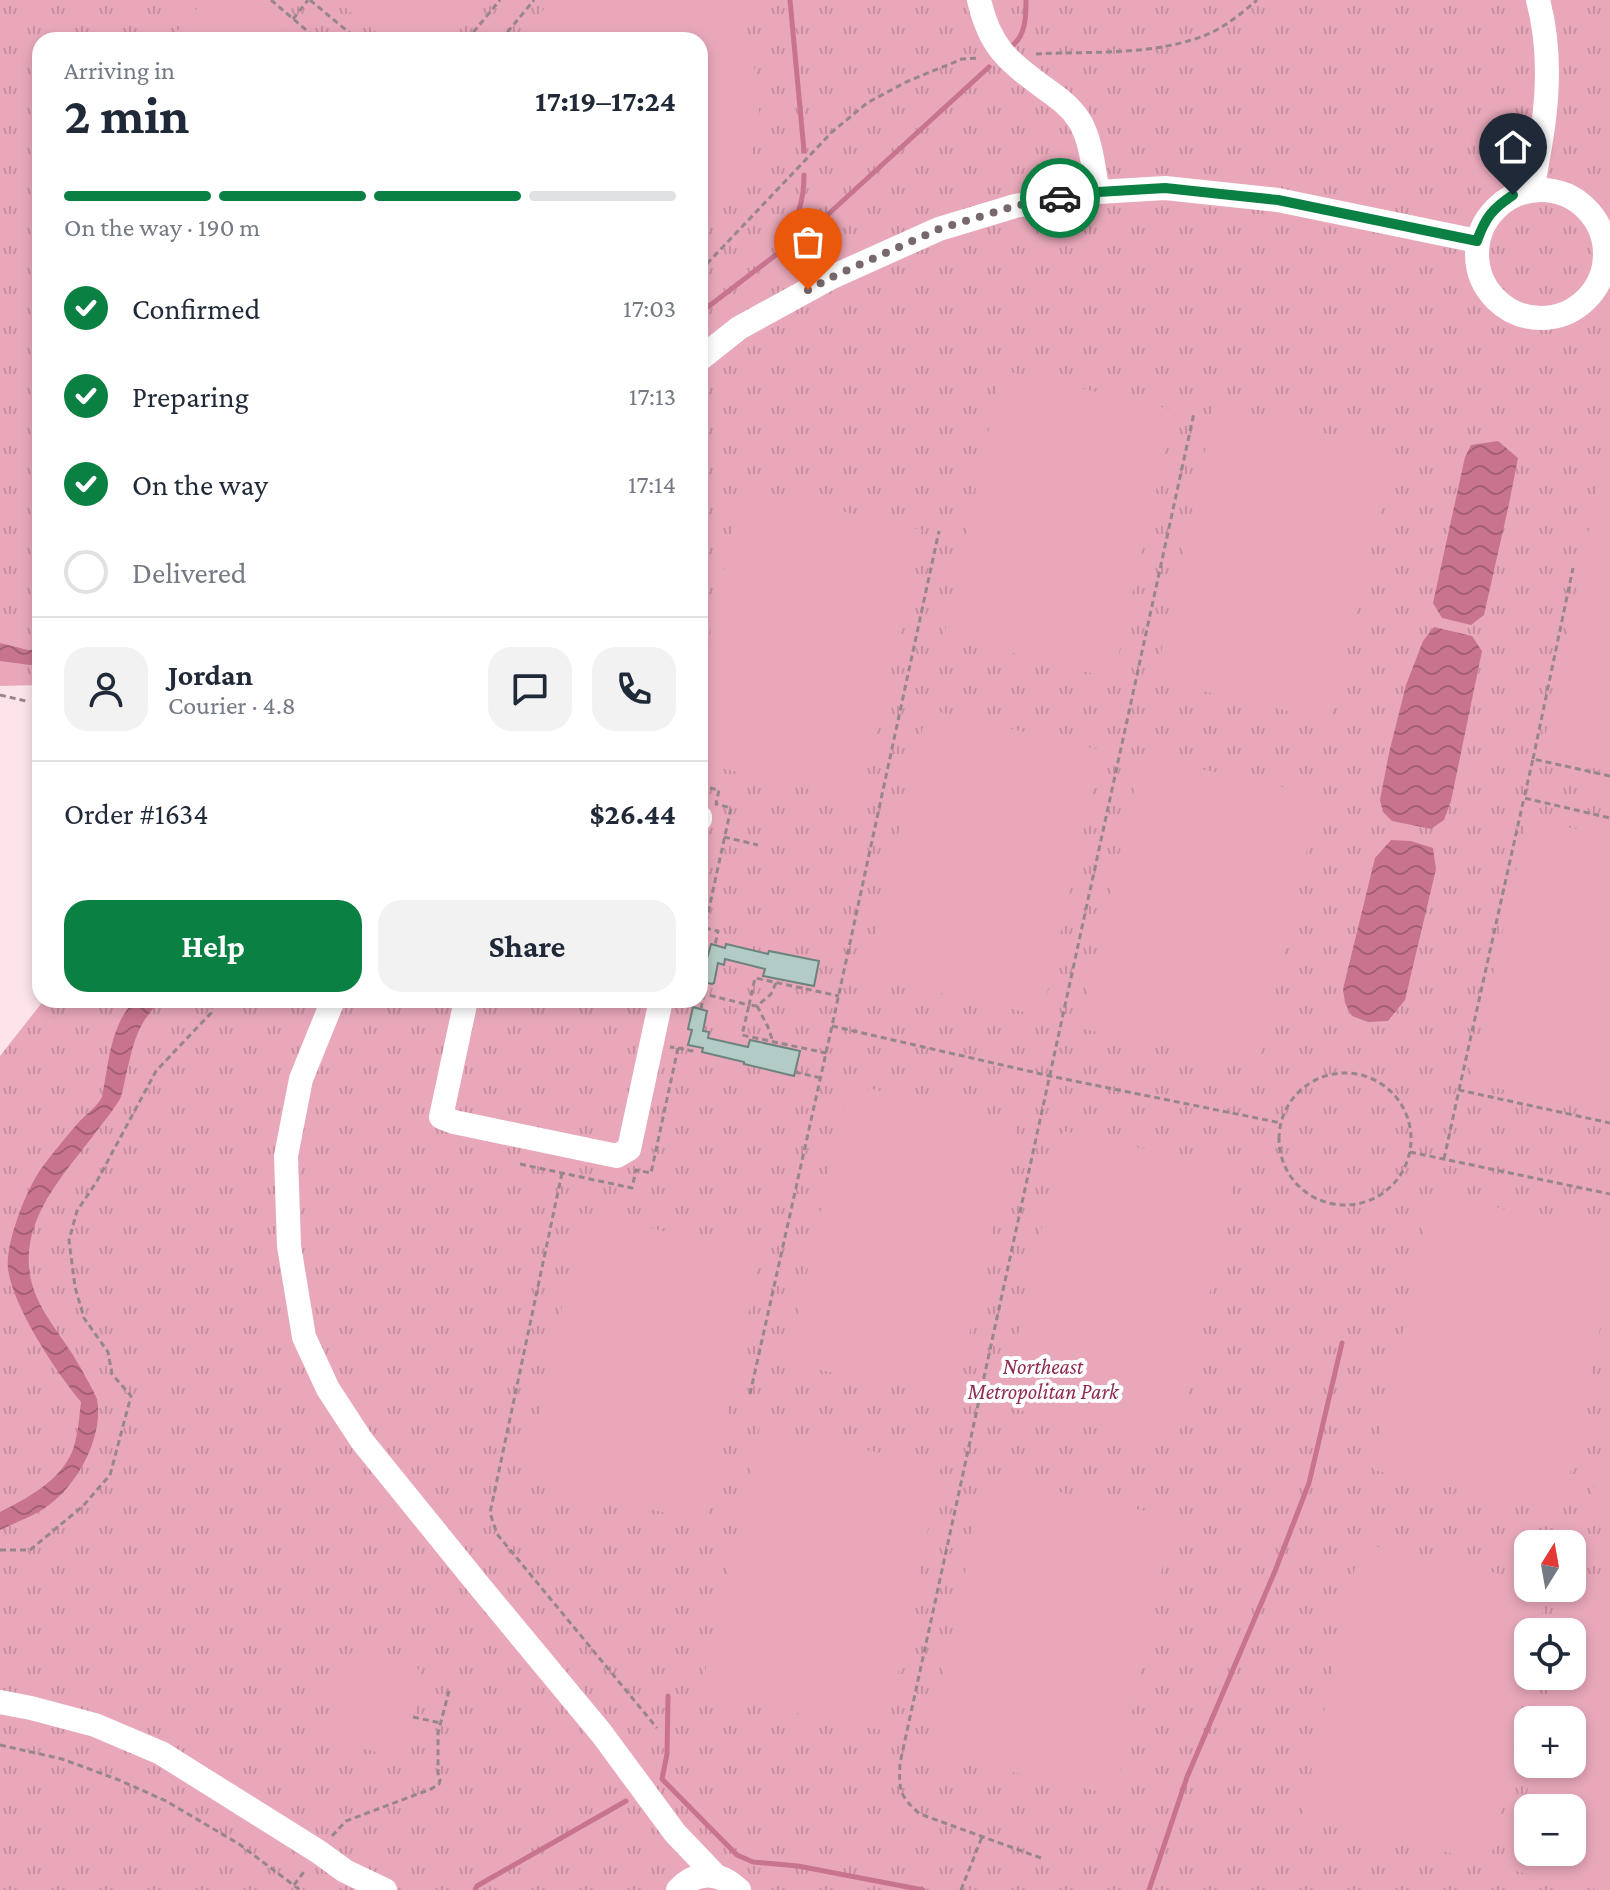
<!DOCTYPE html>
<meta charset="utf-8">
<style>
:root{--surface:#fff;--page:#f2f2f3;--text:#1f2937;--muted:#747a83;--line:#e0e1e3;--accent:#0b8043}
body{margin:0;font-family:"Crimson Pro",serif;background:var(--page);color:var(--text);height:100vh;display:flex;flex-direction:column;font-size:30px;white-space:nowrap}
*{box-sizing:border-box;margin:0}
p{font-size:26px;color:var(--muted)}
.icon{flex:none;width:44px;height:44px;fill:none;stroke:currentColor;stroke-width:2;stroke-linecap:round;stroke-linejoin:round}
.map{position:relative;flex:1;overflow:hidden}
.details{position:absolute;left:32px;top:32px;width:676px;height:976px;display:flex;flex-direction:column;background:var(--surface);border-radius:24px;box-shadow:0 4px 12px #0003}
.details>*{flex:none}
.needle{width:52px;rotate:11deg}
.fabs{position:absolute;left:1514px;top:1530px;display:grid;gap:16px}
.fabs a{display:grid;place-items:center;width:72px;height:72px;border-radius:16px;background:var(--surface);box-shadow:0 4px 12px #0003;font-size:40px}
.pin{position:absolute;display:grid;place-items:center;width:68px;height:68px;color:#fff;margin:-82px -34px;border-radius:50% 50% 50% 0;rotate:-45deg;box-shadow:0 0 8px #0007}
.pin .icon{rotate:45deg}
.courier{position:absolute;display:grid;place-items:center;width:80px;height:80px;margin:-40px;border:6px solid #0b8043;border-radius:50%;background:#fff;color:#222;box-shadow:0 2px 10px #0007}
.overview em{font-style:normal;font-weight:700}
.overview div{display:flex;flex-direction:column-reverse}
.overview{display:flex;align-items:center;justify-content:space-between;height:136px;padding:0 32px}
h1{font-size:52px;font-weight:700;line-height:60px}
.bar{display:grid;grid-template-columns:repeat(4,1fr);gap:12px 8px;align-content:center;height:96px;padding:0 32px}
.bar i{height:10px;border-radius:6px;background:var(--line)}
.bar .current{background:var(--accent)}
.bar p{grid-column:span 4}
.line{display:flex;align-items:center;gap:20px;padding:0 32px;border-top:2px solid var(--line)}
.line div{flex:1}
.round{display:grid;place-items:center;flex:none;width:84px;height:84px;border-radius:24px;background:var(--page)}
ol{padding:0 32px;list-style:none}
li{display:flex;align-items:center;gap:24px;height:88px}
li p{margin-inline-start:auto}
li .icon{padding:8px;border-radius:50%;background:var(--accent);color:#fff;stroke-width:4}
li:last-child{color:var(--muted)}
li i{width:44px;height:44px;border:4px solid var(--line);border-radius:50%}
.primary-button{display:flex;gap:16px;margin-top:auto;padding:16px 32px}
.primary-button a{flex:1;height:92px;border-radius:24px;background:var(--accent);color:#fff;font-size:32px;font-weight:700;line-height:92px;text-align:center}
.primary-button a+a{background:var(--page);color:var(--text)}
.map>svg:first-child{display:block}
</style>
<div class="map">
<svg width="1610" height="1890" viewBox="0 0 1610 1890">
<defs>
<pattern id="park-tufts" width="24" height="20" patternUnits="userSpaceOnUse" patternTransform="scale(2)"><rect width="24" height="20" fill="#e8a8ba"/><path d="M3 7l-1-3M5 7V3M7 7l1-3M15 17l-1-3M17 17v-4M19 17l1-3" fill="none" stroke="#c790a0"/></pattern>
<pattern id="water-waves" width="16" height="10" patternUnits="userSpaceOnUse" patternTransform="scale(2)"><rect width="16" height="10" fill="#c9748f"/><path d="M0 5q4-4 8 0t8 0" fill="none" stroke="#a45f75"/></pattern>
</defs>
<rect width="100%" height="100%" fill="#fce4ea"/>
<path fill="url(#park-tufts)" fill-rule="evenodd" d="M0,0H1610V1890H0V1056L44,1000H700V40H40V685L0,686ZM1528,1544H1572V1588H1528ZM1528,1632H1572V1676H1528ZM1528,1720H1572V1764H1528ZM1528,1808H1572V1852H1528Z"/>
<path fill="#e8a8ba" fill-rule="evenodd" d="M211,0H252L300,40H170L193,11Z
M336,0H484L451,40H386Z
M551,0H733L743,14L758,86L760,134L737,182L700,218V40H520Z
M1002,370L1174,410L1113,679L944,635Z
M1215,406L1393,450L1331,721L1155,680Z
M1599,483L1610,485V772L1541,756Z
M741,488L922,530L860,801L700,763V681Z
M927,709L1101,750L1042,1016L865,976Z
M1142,756L1319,795L1258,1067L1079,1028Z
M1528,818L1610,837V1113L1469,1082Z
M849,1084L1017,1122L955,1398L787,1363Z
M1063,1131L1237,1169L1176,1447L1002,1406Z
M1432,1193L1610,1232V1280L1562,1512L1373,1470Z
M582,1213L761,1253L705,1521L524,1483Z
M1610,1411V1526L1586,1521Z
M760,1427L941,1466L886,1731L700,1694Z
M986,1476L1173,1517L1115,1795L926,1753Z
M1360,1543L1528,1580V1588H1547L1538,1632H1528V1676L1490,1862L1301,1820Z
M1570,1593L1610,1602V1890H1599L1511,1870L1533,1764H1572V1720H1543L1552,1676H1572V1632H1562ZM1528,1808H1572V1852H1528Z
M355,1651L416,1666L423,1677L406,1748L393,1756L335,1742L327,1728L344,1658Z"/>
<path fill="url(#water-waves)" d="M1498,441L1518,458L1509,504L1484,615L1471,625L1442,618L1433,603L1465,457L1471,445Z
M1434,627L1472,636L1482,651L1451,801L1444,820L1431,829L1392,821L1383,812L1380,800L1389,753L1406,685L1423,641Z
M0,643L28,650L40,649V664L30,665L0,661Z
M1391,840L1411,841L1433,848L1436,869L1405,1000L1388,1021L1368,1022L1352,1016L1345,1003L1343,989L1375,858Z
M135,1000H161C136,1025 134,1043 126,1075C124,1083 123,1092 120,1099C114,1109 106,1119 99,1128C69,1169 25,1212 29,1266C31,1300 53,1324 71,1352C76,1359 95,1393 97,1399C104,1436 78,1484 49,1505C35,1516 16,1522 0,1530V1512C27,1498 59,1482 72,1452C78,1437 79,1418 81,1402C56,1372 13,1307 8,1269C5,1243 27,1187 43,1166C54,1151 66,1137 78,1123C86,1114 96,1108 102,1097C109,1063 110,1025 135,1000Z"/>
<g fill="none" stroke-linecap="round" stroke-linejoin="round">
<path stroke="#c9748f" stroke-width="5" d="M790,0L804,151
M1013,45C1026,34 1026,16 1026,0
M779,252C794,222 804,209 804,175
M700,313L824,218L989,67
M668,1696L667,1754L662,1779L737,1855L753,1862L798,1866L923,1890
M475,1890L477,1886L626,1801
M1149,1890L1187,1777L1275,1571L1309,1483L1342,1343"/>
</g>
<path fill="#b3cbc6" stroke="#6c837e" stroke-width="2" d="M711,944L725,948L726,944L768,954L769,951L819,961L814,986L763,976L765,969L725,959L724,965L718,963L714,983L712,984L700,981L703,959H707Z
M693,1007L707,1011L703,1031L709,1032L708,1038L748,1047L750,1040L800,1051L794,1076L744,1064V1062L702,1052L703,1048L688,1045L692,1030L688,1029Z"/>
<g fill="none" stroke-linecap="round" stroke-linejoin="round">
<path stroke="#97868b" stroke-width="3" stroke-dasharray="6 4" stroke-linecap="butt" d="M271,0L318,40
M310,0L358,40
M293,19L308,0
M473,33L482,40
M467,40L500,0
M501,40L534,0
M1036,54C1092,51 1153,56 1206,35C1225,27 1242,13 1257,0
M700,271L832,132L867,103L906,82L962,59L980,58
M0,695L26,701
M1533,759L1573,568
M1610,776L1533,759L1524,798L1610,818
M700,786L719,790L716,804L731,808L703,936H700
M724,837L758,845
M705,928L718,931L715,945
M776,983L771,994L757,1006L749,1005L742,1035L826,1053
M700,993L749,1005L755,978L839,996
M757,1006L768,1027L773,1042
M701,1009L706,982
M832,1026L1050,1076L1281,1123
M678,1048L692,1051L693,1046
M795,1072L821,1078
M1279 1139a66 66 0 1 1 132 0a66 66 0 1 1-132 0Z
M1459,1090L1524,798
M1410,1152L1610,1194
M1444,1159L1459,1090L1610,1123
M520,1164L632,1188L636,1170L651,1173L678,1048L670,1047
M562,1173L490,1513L497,1534L657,1728
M750,1394L832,1026L939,531
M0,1550H30L83,1506L110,1475L131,1396L112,1374L108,1352L84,1318L75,1287L69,1240L77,1211L97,1181L156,1071L211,1013L213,1000
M413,1717L441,1723
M0,1745L62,1759L119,1780L166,1801L239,1844L300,1890
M332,1836L346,1821L431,1789L439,1784L440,1780L438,1773V1733L449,1691
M1041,1858L920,1814C899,1796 899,1790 900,1763L1194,413
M294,1885L306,1869
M961,1890L982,1837"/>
<path stroke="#fff" stroke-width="24" d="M979,0C990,47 1006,59 1043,87C1057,97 1070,106 1079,120C1092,141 1093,169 1098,192
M1532,189C1545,126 1555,64 1538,0
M1477 254a64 64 0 1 1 128 0a64 64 0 1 1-128 0Z
M700,359L739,328L832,277L939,229L1015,206L1098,192L1165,188L1278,200L1477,241
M700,817V819
M333,1000L301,1079L286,1156L289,1246L304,1337L328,1389L362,1441L481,1588L602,1734L675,1833L716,1876
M466,1000L441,1117L454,1122L617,1156L629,1149L661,1000
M0,1702L31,1708L95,1725L161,1753L319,1852L345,1871L385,1890
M678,1890C697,1870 719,1871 739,1890"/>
</g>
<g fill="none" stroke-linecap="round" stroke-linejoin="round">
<path stroke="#77686d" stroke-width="8" stroke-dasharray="0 14.4" d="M808,290L832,277L939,229L1015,206L1060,198"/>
<path stroke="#0b8043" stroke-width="10" d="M1060,198L1098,192L1165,188L1221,194L1278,200L1477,241C1485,218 1492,209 1513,195"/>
</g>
<g text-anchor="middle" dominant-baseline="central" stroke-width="8" stroke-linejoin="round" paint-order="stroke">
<g font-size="22" font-style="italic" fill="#902b53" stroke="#fff">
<text x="1043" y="1366">Northeast<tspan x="1043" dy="25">Metropolitan Park</tspan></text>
</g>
</g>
</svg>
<div class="fabs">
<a><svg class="needle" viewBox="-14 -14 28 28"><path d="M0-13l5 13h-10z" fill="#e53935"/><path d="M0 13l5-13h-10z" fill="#747a83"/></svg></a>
<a><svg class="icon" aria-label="locate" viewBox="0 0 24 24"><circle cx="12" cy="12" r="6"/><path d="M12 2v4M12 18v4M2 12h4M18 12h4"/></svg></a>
<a>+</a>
<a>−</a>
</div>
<div class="pin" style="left:808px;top:290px;background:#ea580c"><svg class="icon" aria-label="bag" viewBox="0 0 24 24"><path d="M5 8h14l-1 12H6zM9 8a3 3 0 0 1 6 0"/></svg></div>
<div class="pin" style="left:1513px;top:195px;background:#1f2937"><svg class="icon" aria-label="home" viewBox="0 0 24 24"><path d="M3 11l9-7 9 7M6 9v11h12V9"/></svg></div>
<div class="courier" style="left:1060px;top:198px"><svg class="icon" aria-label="car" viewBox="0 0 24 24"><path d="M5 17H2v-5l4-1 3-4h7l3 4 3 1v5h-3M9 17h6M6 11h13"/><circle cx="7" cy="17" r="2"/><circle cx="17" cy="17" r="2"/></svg></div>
<section class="details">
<div class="overview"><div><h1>2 min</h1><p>Arriving in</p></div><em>17:19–17:24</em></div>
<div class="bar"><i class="current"></i><i class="current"></i><i class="current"></i><i></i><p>On the way · 190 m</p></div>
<ol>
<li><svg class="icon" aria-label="check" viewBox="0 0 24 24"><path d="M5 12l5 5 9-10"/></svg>Confirmed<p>17:03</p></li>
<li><svg class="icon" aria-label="check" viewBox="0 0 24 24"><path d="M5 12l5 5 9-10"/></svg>Preparing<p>17:13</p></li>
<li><svg class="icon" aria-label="check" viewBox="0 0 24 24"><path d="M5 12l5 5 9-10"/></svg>On the way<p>17:14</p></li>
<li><i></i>Delivered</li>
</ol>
<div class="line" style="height:144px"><a class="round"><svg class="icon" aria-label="person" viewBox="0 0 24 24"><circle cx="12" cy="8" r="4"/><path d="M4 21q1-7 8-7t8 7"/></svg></a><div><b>Jordan</b><p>Courier · 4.8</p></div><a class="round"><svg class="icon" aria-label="chat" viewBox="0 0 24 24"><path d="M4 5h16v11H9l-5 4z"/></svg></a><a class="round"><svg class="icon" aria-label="phone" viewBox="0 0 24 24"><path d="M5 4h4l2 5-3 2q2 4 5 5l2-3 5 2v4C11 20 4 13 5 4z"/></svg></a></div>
<div class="line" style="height:104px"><div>Order #1634</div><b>$26.44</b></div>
<div class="primary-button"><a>Help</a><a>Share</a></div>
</section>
</div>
